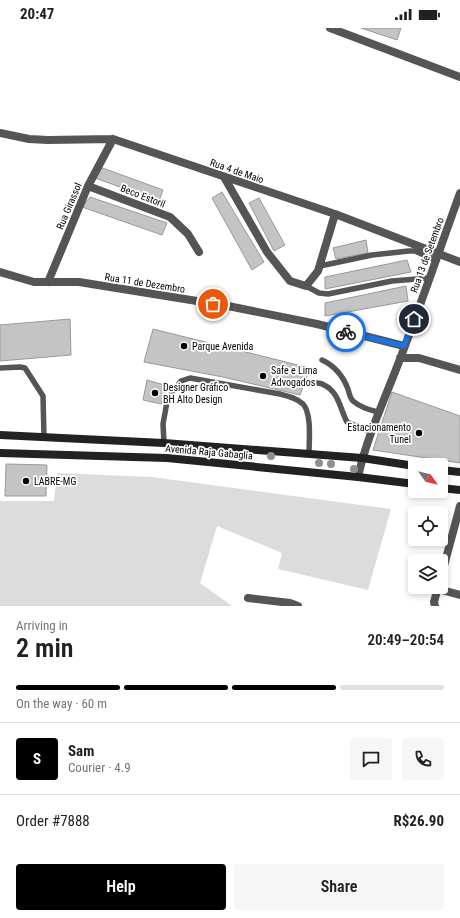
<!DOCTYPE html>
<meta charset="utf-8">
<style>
:root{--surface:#fff;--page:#f6f6f6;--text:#202124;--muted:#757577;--line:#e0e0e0;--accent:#000}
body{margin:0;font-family:"Roboto Condensed",sans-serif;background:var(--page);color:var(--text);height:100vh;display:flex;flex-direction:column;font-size:15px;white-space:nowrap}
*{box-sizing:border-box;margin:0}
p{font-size:13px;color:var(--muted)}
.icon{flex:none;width:22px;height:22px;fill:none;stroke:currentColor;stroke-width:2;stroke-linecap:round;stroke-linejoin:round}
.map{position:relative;height:578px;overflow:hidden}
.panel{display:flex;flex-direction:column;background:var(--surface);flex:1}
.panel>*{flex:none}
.needle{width:26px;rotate:124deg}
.fabs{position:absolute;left:408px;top:430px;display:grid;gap:8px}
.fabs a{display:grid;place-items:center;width:40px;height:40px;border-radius:4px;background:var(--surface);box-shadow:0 2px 6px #0003;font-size:20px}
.pin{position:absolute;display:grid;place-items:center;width:34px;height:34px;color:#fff;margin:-17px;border:2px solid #fff;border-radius:50%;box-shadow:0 1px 4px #0007}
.courier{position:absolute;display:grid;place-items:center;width:40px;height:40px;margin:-20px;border:3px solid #1a73e8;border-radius:50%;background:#fff;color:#222;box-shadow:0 1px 5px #0007}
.overview em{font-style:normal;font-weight:600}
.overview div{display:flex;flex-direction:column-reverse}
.overview{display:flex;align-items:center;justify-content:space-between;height:68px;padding:0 16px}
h1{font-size:26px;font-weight:600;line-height:30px}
.bar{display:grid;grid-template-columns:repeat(4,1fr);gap:6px 4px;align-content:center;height:48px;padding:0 16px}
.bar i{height:5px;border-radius:3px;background:var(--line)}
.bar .active{background:var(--accent)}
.bar p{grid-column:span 4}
.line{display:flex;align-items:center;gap:10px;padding:0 16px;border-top:1px solid var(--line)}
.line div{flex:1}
.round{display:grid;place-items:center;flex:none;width:42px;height:42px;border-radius:4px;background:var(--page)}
.action{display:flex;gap:8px;margin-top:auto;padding:8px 16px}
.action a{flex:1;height:46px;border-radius:4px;background:var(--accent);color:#fff;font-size:16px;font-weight:600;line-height:46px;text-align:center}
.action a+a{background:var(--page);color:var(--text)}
.status{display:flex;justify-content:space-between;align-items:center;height:28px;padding:0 20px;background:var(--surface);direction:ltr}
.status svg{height:11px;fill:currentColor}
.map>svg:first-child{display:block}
</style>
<div class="status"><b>20:47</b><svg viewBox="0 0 49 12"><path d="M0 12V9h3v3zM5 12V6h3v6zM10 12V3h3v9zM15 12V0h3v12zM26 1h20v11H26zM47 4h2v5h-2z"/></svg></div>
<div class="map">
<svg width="460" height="578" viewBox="0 0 460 578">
<rect width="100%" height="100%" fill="#fff"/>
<path fill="#dcdcdc" d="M57,445L152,449L391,481L368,562L278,541L282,525L217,498L200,555L232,578H0V473H54Z"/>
<path fill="#c4c4c4" stroke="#999" d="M361,0H401L397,12Z
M100,139L163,162L159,173L95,150Z
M222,164L264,234L252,242L212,170Z
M90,169L167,195L162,207L82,179Z
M259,170L285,217L274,223L249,175Z
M366,212L368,225L336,231L333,220Z
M407,232L411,244L325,261V249Z
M406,258L408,273L325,288V275Z
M70,291L71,327L0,333V297Z
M153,301L310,340L300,367L223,349L144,334Z
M147,352L168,358L161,376L143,372Z
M392,364L460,388V435L373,422Z
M6,436L47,437L46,468H5Z"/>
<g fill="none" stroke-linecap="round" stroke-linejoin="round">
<path stroke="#555" stroke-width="5.5" d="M320,238L372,227L409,223H415L435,232
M306,258L319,265L328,266L392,253L429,250
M322,332C335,338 343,348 348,361C349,365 350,370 353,373C360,379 369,382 378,384
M0,340L20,339L25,340L43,368L44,409
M305,354C311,355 320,354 324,357C339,364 340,381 347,394L371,404
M164,415L163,396L167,374L173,363L181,353L190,350L280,366C288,368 297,370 303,376C312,386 309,413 309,426"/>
<path stroke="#555" stroke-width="8" d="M330,0L460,49
M0,105L29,111L48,112L113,111L335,186L460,234
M224,149L267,224L290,253L306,258L318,243L335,186
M88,158L170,189L188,206L199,224
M0,244L34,254H79L228,278L317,296L404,318
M48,254L88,158L113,111
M400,330H419L460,342
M358,449C367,408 385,371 400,331C421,276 440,220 460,165
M438,561L460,567
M248,570L290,575L298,578"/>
<path stroke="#555" stroke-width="8" d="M441,549L460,478
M435,578L434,574L438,559"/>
<path stroke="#222" stroke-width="8" d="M0,407L164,415L362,430L415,438
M0,425L167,430L358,449L415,456
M441,442L460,444
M441,460L460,462"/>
</g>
<g fill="#8f8f8f">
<circle cx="271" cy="428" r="4"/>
<circle cx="319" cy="435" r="4"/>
<circle cx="331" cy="436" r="4"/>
<circle cx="354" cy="441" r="4"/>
</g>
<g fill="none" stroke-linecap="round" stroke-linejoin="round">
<path stroke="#595959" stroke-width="4" stroke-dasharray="0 7.2" d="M213,276L317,296L346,304"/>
<path stroke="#1a73e8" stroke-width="5" d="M346,304L404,318L414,291"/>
</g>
<g fill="#000" stroke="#fff" stroke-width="1.5">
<circle cx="184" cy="318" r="4"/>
<circle cx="263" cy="348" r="4"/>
<circle cx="155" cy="365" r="4"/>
<circle cx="419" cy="405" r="4"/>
<circle cx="26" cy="453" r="4"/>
</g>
<g text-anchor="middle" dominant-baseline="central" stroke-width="3.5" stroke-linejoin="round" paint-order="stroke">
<g font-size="10" fill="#000" stroke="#fff">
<text transform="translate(237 143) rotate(19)">Rua 4 de Maio</text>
<text transform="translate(143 168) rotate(21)">Beco Estoril</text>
<text transform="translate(69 178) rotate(-67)">Rua Girassol</text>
<text transform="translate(427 227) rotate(-70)">Rua 13 de Setembro</text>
<text transform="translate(145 255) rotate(9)">Rua 11 de Dezembro</text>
<text transform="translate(209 424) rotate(5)">Avenida Raja Gabaglia</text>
</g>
<g font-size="10" fill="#000" stroke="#fff" text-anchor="start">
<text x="192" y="318">Parque Avenida</text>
<text x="271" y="342">Safe e Lima<tspan x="271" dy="12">Advogados</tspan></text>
<text x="163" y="359">Designer Gráfico<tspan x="163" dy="12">BH Alto Design</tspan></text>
<text x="411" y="399" text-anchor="end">Estacionamento<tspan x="411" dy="12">Tunel</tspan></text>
<text x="34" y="453">LABRE-MG</text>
</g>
</g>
</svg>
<div class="fabs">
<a><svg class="needle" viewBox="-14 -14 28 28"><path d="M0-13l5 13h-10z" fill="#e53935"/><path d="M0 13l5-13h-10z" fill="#757577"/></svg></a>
<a><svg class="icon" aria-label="locate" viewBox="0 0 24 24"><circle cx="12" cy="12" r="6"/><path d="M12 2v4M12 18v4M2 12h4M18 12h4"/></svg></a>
<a><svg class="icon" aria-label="layers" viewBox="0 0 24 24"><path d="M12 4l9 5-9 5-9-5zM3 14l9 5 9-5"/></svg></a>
</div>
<div class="pin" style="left:213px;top:276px;background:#ea580c"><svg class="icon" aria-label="bag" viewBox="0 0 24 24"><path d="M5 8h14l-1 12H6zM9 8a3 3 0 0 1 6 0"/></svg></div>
<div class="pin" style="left:414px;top:291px;background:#1f2937"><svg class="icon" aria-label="home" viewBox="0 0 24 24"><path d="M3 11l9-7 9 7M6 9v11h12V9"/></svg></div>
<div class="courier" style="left:346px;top:304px"><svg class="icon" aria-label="bike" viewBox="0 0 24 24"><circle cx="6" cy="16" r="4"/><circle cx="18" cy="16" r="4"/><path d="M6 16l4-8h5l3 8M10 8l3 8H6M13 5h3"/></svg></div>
</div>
<section class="panel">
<div class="overview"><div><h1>2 min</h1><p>Arriving in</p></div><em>20:49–20:54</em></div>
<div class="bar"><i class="active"></i><i class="active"></i><i class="active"></i><i></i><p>On the way · 60 m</p></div>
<div class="line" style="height:72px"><b class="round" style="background:var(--accent);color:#fff">S</b><div><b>Sam</b><p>Courier · 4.9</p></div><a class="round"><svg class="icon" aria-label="chat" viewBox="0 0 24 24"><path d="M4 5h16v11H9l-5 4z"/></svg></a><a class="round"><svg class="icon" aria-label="phone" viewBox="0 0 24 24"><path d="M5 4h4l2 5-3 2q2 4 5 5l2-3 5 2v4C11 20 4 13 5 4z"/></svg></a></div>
<div class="line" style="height:52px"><div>Order #7888</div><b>R$26.90</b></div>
<div class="action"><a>Help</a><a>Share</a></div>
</section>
